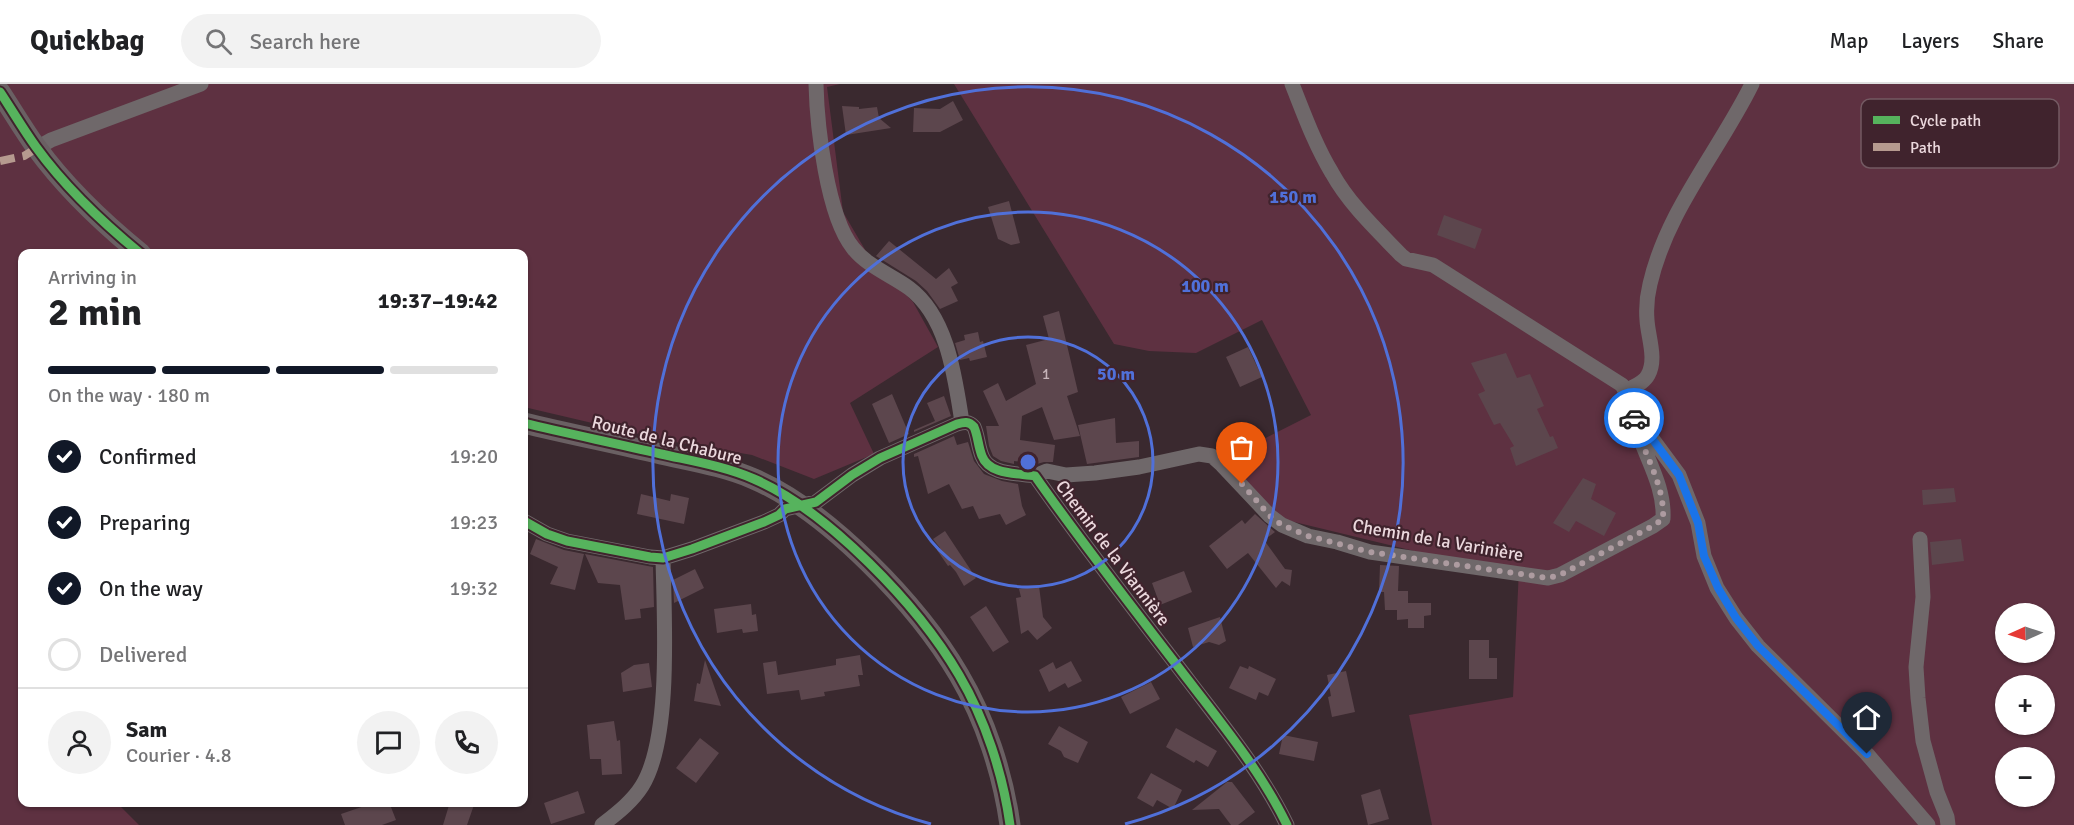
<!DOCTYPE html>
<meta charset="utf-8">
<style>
:root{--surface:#fff;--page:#f2f2f2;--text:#202124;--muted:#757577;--line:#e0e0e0;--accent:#111827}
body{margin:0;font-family:Signika,sans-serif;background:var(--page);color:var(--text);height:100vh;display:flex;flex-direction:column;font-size:22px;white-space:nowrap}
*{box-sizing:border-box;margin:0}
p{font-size:20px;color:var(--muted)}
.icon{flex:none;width:33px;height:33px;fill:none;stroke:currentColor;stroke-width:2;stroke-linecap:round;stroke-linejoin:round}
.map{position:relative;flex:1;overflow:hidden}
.sheet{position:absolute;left:18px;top:165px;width:510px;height:558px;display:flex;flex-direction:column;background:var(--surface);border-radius:12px;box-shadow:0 2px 4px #0004}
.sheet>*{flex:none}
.needle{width:39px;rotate:267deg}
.buttons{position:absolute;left:1995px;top:519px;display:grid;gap:12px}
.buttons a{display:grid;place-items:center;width:60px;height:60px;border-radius:50%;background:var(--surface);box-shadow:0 2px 4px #0004;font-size:30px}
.pin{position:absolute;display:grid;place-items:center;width:51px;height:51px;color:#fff;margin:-62px -26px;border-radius:50% 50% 50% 0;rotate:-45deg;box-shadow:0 0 6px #0007}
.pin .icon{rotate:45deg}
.courier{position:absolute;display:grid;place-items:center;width:60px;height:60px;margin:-30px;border:4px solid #1a73e8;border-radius:50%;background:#fff;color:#222;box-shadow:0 2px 8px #0007}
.overview em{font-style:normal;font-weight:800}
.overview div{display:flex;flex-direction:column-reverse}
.overview{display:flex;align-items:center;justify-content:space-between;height:102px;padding:0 30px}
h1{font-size:39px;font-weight:800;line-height:45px}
.bar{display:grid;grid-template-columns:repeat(4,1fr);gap:9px 6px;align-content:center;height:72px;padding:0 30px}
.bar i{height:8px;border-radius:4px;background:var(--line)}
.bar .current{background:var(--accent)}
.bar p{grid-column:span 4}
.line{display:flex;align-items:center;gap:15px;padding:0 30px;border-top:2px solid var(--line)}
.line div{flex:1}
.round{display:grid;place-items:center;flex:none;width:63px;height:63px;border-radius:32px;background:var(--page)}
ol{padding:0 30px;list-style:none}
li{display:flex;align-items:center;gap:18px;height:66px}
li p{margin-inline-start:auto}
li .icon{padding:6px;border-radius:50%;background:var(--accent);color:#fff;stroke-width:4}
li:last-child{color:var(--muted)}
li i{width:33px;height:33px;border:3px solid var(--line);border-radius:50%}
header{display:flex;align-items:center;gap:36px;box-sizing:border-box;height:84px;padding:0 30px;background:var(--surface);border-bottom:2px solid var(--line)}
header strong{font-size:28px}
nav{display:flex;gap:33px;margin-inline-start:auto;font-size:21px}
.search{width:420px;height:54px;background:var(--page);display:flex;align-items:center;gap:15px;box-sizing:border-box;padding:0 21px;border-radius:33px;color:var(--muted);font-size:22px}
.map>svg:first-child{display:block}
</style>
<header>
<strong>Quickbag</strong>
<div class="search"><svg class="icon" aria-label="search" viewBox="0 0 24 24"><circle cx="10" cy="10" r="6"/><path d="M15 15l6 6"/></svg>Search here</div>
<nav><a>Map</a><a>Layers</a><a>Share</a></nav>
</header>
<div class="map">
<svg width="2074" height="741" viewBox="0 0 2074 741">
<rect width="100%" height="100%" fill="#3a292f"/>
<path fill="#5e3141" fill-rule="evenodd" d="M0,0H840L827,3L843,128L867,169L913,218L938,263L850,319L874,370L814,395L752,371L669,357L524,323V170H22V718L117,719L139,741H0Z
M954,0H2074V741H1432L1409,631L1513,613L1519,485L1443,474L1282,435L1224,375L1311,331L1262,236L1196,269L1149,267L1114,260ZM2006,530H2044V568H2006ZM2006,602H2044V640H2006ZM2006,674H2044V712H2006Z"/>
<path fill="#5c464d" d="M953,17L963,36L940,48H913L914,24L940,25Z
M842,22L859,23V25L877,23L879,34L891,44L846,51Z
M1009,117L1020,159L1011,161L998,155L988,123Z
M1444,131L1482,145L1475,165L1437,151Z
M889,157L936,195L949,184L958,199L951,203L958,217L940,225L927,207L916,197L876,172Z
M1059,227L1078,308L1067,312L1080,352L1054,356L1042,323L1022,332L1020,356L1055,361L1053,378H1044L1037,380L1014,377V380L1001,377L993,372L989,362L986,342H999L983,307L998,299L1006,317L1036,300L1026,261L1049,255L1043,232Z
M978,248L980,258L983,257L987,273L970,277L969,274L960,276L955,259L965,256L964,251Z
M1248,263L1262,293L1240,303L1226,273Z
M1506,269L1517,294L1530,290L1544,322L1537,325L1550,353L1553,352L1558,364L1516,382L1510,364L1514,362L1500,339L1494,341L1478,310L1485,307L1471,279Z
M892,310L909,350L889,359L872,320Z
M944,312L951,332L914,348V346L935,337L927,319Z
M1115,334L1116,359L1139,357V373L1087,380L1078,341Z
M954,352L957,361L968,358L974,377L984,390L1002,397L1018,400L1022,422L1026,431L1006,441L1000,430L979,435L973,422L962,425L949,400L928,410L918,372L914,373V370Z
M1583,394L1596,400L1591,415L1616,429L1604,452L1576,437L1569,448L1553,439Z
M1954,404L1956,418L1923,421L1922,406Z
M641,410L670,417L671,410L689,414L684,440L637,430Z
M1255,430L1275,448L1264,456L1285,485L1292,486L1290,502L1282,497L1276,504L1248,469L1227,485L1209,462L1242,436L1245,440Z
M945,447L976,494L964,502L956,488L950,481L948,482L937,466L940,464L933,455Z
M536,455L564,466L584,470L575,506L550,500L558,483L530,470Z
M1961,455L1964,477L1932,481L1930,458Z
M585,470L653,483L654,523L640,525L641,534L625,536L620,501L598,499Z
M1380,481L1399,482L1398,507H1408V519H1431V531L1424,532V544H1408V535L1397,536V526H1385L1384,508H1379Z
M695,485L704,504L674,519L673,496Z
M1184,487L1192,508L1160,521L1152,499Z
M1039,502L1043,533L1052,544L1037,556L1028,546L1021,550L1016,514L1021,513L1019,505Z
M751,520L752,531L756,530L758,547L743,549L742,545L717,549L714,525Z
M986,522L1009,558L993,568L970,533Z
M1220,533L1226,557L1219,561L1209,558L1193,563L1188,544Z
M1469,556H1489V574H1497V595H1469Z
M860,571L863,591H858L860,602L824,608L825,612L801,616L799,606L767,610L763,579L776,577L778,591L836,581V575Z
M705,576L721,622L694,617L697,599L700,600Z
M1071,577L1082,597L1068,604L1065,599L1049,608L1039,586L1053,578L1056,585Z
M649,579L652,603L623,608L621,589L634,581Z
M1240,582L1248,585L1249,582L1276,595L1268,612L1259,608L1256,616L1229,604Z
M1346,587L1355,628L1332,633L1328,613L1331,612L1327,591Z
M1151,598L1160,615L1130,630L1121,613Z
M614,637L617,657L620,656L622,690L602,691L601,675H590L587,641Z
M1059,642L1088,658L1078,679L1064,673L1061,667L1048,660Z
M1176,644L1217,667L1208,683L1196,676L1194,679L1166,663Z
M1283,651L1318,658L1314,677L1279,670Z
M700,654L719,669L696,699L676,684Z
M1151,689L1182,706L1173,725L1157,716L1153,723L1137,714Z
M1227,698H1232L1255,728L1238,741H1231L1219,725L1192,726Z
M1380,705L1389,735L1368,741L1361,711Z
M578,707L585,729L551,740L544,719Z
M376,718H389L396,736L382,741H345L341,730Z
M450,718H475L467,741H443Z"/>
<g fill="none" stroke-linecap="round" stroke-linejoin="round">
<path stroke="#6f686a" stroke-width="15" d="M816,0C817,42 827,132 853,164C867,182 891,191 909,204C948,233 955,294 962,338
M1292,0C1304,30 1315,61 1332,89C1349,120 1377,146 1401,171L1406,175L1433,181L1622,301L1645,345L1679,391L1698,439L1704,472L1717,504L1736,534L1758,562L1867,670L1928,741
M37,64L51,56L201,0
M1626,307C1634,302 1644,299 1648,291C1657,275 1648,253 1647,236C1646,224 1647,212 1650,200C1667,126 1719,67 1752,0
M1035,392L1047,387L1066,391L1095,389L1139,383L1199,370L1212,372L1222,381L1270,432L1282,441L1308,452L1337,458L1370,468L1548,494L1560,491L1653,442L1663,435C1665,399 1642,369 1634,335
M524,437L547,450L567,457L650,473L663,474L692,465L764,438L779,431L785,425L816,418L852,391L880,374L957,340C964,338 969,337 974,343C978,352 978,362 982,372C989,391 1017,389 1035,392C1084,462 1137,529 1189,597C1224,643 1262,689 1287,741
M1920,455L1923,513L1916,583L1918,614L1923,657L1937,708L1947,733L1948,741
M602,741C616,730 632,718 642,702C672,654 664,532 663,474"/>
<path stroke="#6a6063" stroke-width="21" d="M0,8C12,26 23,45 36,63C65,103 103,139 141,170
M524,339C569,350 615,359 661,370C692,377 724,382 754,395C828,427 918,521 959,591C985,635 1003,690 1010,741"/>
<path stroke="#b69a8f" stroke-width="8" stroke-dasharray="15 8" stroke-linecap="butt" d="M0,77L24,72L37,64"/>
<g stroke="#40232d" stroke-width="13">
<path id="cycleway" d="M0,8C12,26 23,45 36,63C65,103 103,139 141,170
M524,339C569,350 615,359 661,370C692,377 724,382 754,395C828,427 918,521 959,591C985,635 1003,690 1010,741
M524,437L547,450L567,457L650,473L663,474L692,465L764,438L779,431L785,425L816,418L852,391L880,374L957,340C964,338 969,337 974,343C978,352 978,362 982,372C989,391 1017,389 1035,392C1084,462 1137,529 1189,597C1224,643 1262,689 1287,741"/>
</g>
<use href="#cycleway" stroke="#56b35d" stroke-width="9"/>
</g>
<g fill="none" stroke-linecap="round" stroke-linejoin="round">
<path stroke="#ad9ba0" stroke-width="6" stroke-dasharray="0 10.8" d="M1242,400L1270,432L1282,441L1308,452L1370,468L1548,494L1560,491L1653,442L1663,435C1665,399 1642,368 1634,334"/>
<path stroke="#1a73e8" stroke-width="8" d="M1634,334L1632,320L1645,345L1679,391L1698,439L1704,472L1718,504L1736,534L1758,562L1867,670"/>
</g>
<g fill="none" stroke="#5070d9" stroke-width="3">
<circle cx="1028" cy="378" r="125"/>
<circle cx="1028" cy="378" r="250"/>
<path d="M931 740A375 375 0 1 1 1125 740"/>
</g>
<g text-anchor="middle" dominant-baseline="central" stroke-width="4.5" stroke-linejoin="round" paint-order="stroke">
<g font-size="15" fill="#c7b4b9">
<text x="1046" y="290">1</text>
</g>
<g font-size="18" fill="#ebd8dd" stroke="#40232d">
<text transform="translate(667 356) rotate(14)">Route de la Chabure</text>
<text transform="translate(1438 456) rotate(10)">Chemin de la Varinière</text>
<text transform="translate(1113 469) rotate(53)">Chemin de la Viannière</text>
</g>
</g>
<rect x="1861" y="15" width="198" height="69" rx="9" fill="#40232d" stroke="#735962" stroke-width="1.5"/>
<rect x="1873" y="32" width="27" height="8" fill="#56b35d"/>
<rect x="1873" y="59" width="27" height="8" fill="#b69a8f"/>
<g font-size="16" fill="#ebd8dd">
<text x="1910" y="42">Cycle path</text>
<text x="1910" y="69">Path</text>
</g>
<circle cx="1028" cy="378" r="9" fill="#5070d9" stroke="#40232d" stroke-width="3"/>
<g font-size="18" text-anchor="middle" font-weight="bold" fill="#5070d9" stroke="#40232d" stroke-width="4.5" stroke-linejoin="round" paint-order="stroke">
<text x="1293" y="119">150 m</text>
<text x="1205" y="208">100 m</text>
<text x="1116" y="296">50 m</text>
</g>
</svg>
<div class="buttons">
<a><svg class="needle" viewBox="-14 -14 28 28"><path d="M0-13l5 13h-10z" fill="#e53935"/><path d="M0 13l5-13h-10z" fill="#757577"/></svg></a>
<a>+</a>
<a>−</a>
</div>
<div class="pin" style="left:1242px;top:400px;background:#ea580c"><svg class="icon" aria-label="bag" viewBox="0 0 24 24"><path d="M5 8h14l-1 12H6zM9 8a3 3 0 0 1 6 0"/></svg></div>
<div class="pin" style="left:1867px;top:670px;background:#1f2937"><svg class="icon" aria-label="home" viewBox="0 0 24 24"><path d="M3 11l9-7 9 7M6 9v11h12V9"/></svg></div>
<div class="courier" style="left:1634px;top:334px"><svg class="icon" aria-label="car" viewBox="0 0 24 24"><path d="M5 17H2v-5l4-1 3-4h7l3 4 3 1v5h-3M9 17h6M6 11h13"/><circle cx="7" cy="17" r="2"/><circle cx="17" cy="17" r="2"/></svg></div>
<section class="sheet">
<div class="overview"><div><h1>2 min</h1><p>Arriving in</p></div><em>19:37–19:42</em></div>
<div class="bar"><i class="current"></i><i class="current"></i><i class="current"></i><i></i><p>On the way · 180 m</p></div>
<ol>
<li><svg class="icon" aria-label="check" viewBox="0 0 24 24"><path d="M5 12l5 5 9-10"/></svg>Confirmed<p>19:20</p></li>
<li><svg class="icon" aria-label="check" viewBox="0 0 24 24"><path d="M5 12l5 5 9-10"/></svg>Preparing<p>19:23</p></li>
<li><svg class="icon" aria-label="check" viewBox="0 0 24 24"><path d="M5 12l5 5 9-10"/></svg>On the way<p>19:32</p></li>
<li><i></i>Delivered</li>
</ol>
<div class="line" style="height:108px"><a class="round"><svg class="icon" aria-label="person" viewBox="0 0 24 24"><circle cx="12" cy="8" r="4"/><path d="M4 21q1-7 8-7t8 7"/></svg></a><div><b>Sam</b><p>Courier · 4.8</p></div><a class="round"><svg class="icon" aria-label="chat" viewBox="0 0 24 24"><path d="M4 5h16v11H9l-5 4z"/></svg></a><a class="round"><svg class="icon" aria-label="phone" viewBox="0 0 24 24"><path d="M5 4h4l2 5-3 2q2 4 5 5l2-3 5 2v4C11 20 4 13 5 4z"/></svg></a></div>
</section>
</div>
